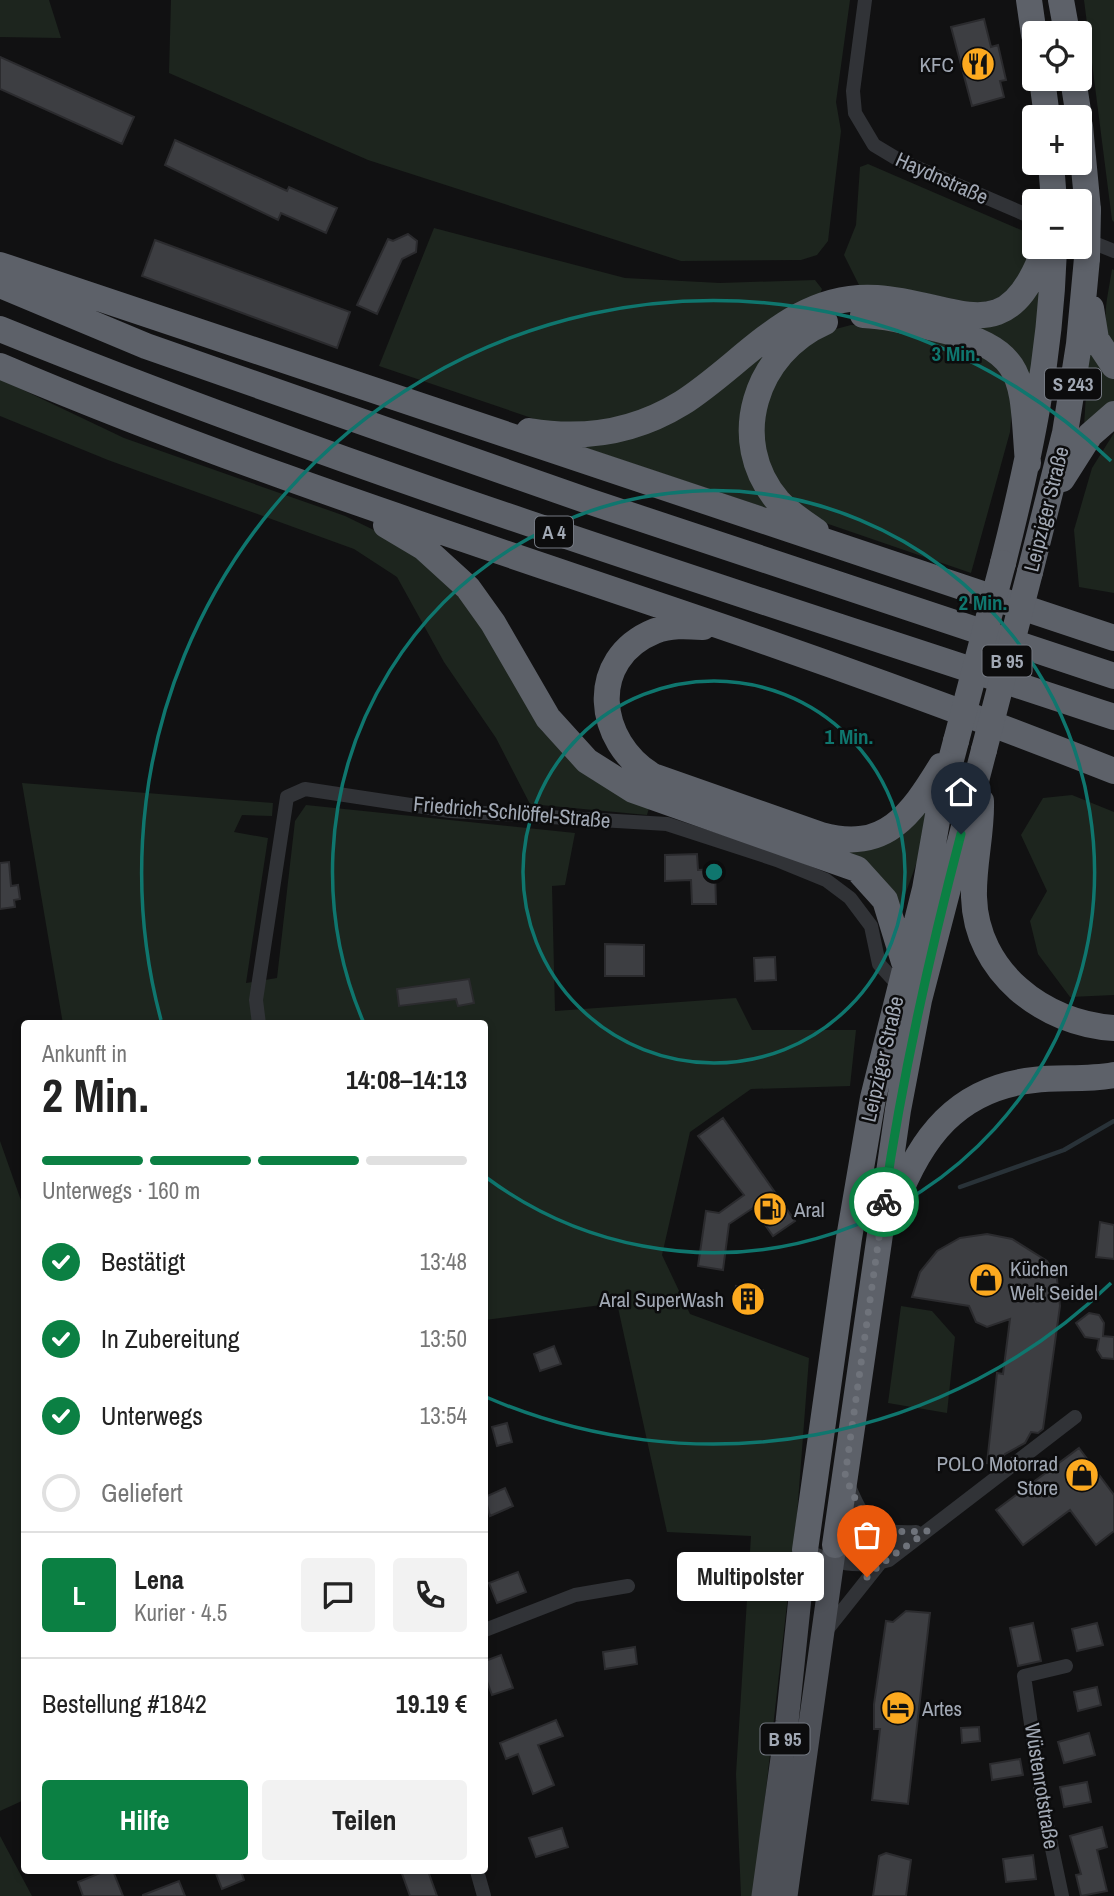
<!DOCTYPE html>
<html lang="de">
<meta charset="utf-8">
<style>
:root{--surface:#fff;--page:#f2f2f2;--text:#222;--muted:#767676;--line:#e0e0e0;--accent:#0b8043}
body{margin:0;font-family:"Archivo Narrow",sans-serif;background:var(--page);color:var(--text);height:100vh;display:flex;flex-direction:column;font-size:26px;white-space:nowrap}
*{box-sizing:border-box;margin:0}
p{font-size:23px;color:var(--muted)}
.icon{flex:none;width:38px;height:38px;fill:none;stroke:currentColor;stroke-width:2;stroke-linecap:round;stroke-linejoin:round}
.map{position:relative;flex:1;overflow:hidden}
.side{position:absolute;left:21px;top:1020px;width:467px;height:854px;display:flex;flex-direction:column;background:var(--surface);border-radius:7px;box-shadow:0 4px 10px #0003}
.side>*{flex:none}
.buttons{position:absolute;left:1022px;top:21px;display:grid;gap:14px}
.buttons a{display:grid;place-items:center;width:70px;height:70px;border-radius:7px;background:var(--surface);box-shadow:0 4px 10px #0003;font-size:35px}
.pin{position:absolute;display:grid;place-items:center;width:60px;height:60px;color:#fff;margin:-72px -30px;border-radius:50% 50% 50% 0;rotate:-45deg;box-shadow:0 0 7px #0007}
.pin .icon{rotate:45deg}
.courier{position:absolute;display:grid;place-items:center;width:70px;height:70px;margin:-35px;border:5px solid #0b8043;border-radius:50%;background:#fff;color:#222;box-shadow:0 2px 9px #0007}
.bubble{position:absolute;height:49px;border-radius:7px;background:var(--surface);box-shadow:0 4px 10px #0003;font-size:23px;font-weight:700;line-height:49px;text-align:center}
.headline em{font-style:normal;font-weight:700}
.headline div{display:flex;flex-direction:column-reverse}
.headline{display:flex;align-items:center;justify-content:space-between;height:119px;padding:0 21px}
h1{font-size:46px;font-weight:700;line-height:52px}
.bar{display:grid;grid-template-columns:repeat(4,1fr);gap:10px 7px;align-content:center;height:84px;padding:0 21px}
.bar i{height:9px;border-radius:5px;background:var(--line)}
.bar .active{background:var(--accent)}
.bar p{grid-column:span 4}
.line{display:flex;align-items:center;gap:18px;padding:0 21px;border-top:2px solid var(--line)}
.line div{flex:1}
.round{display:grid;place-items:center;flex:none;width:74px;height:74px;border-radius:7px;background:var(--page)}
ol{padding:0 21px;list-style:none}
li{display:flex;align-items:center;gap:21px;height:77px}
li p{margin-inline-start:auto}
li .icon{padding:7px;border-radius:50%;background:var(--accent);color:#fff;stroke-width:4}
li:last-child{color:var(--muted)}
li i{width:38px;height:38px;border:4px solid var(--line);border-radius:50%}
.action{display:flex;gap:14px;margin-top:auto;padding:14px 21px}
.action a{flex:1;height:80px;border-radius:7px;background:var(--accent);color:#fff;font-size:28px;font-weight:700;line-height:80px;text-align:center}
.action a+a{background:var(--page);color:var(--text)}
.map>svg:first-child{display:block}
</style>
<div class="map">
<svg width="1114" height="1896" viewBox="0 0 1114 1896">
<rect width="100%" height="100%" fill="#111112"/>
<path fill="#1d251e" d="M0,0H49L61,38L0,37Z
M171,0H850L836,102L841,131L828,241L817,255L801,260L681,261L368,160L169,73Z
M1084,0H1114V222L1112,220Z
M868,164L1028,233L1027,265L1014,285L998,298L978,304L904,289L859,285L844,255L856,225L860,167Z
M434,228L625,278L720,283L815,280L822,289L820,294L761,325L705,374L659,404L619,420L567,430L379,366Z
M1112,269L1114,270V349C1099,322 1108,298 1112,269Z
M1040,290L1031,380L965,325Z
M851,325L884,326L966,344L1001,367L1013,397L1010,432L971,573L805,516L766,465L761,404L774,371L817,334Z
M1089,348L1114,378V403L1084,426Z
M766,353C759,368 746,386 743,402C734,444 750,483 778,512L574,444Z
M0,379L124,438L345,516L409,547L450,582L484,628L542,731L593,780L649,808L647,815L530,804L496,738L444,662L397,577L354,549L108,460L0,416Z
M1114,433V593L1079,587L1074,530L1092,468Z
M22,783L273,803L272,816L242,815L234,832L268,838L246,983L277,978L295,821L306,805L575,833L565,885L552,886L555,1011L736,998L752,1030H856L850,1086L751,1089L690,1132L662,1255L690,1314L809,1358L797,1515L754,1896H741L736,1774L751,1536L667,1532L617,1303L485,1320V1024H63Z
M1072,795L1114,812V995L1070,997L1038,954L1030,921L1047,891L1021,835L1043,798Z
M924,808L927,812L917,862L899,911L837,846Z
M0,1141L24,1209V1800L0,1811Z
M901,1306L932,1311L955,1337L947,1413L888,1403Z
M0,1836L32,1896H0Z"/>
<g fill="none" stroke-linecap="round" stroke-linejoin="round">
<path stroke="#293238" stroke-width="4.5" d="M960,1187L1064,1150L1114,1121"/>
</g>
<path fill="#3d3e42" stroke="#2b2b2e" stroke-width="2" d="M984,19L991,47L998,45L1006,80L1000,81L1004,97L972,106L951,27Z
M0,57L134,117L122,144L0,89Z
M175,140L287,191L289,187L337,208L326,233L281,213L278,220L165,165Z
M408,234L417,241L416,252L402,259L377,314L357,305L388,239L393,241Z
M155,240L350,312L337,348L142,276Z
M697,854L698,870L715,869L716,904H692L691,880L665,881V855Z
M9,862L11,886L18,885L20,899L14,900L15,907L0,909V863Z
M605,944L644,945V976H605Z
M775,957L776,980L755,981L754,958Z
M469,979L474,1003L458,1006L456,999L399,1006L397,989Z
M723,1118L795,1221L773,1236L753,1208L729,1224L723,1270L698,1266L706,1211L719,1213L744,1195L698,1136Z
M1100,1222L1114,1225V1259L1096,1257Z
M987,1234L1012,1239L1047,1261L1057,1279L1060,1306L1043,1429L1038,1433L1031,1432L1025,1443L1005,1454L998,1464L987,1463L997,1373L1003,1374L1010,1319L987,1327L976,1322L969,1306L912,1297L920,1272L937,1251L960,1238Z
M736,1286L763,1290L760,1308L733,1303Z
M1089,1313L1099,1315L1104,1323L1103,1336L1114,1337V1359L1102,1358L1097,1350L1099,1339L1085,1337L1076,1323Z
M554,1346L561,1364L540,1371L534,1354Z
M507,1423L512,1442L497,1446L492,1427Z
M1079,1448L1114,1495V1531L1096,1545L1070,1510L1023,1545L996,1510Z
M505,1488L513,1506L490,1516L485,1497Z
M518,1572L526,1592L497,1603L489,1583Z
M906,1611L930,1613L908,1804L872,1800L880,1729H874V1704L886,1621L893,1622Z
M1033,1623L1041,1661L1018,1666L1010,1628Z
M1097,1623L1103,1645L1077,1651L1072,1629Z
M635,1647L637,1664L605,1669L603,1652Z
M501,1655L513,1688L492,1695L485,1676V1661Z
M1097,1687L1101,1705L1078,1711L1074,1692Z
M556,1720L563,1736L538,1745L554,1785L533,1794L518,1754L506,1759L500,1743Z
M979,1727L980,1741L962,1743L961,1728Z
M1089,1733L1095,1755L1064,1763L1058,1742Z
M1020,1759L1023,1775L992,1780L990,1764Z
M1087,1782L1091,1802L1064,1807L1060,1787Z
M1102,1827L1107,1847L1097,1850L1107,1891L1081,1896L1076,1875L1081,1874L1070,1836Z
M562,1828L568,1847L536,1857L529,1838Z
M886,1853L911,1860L906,1896H873L879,1856Z
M1033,1855L1036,1879L1006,1882L1003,1859Z
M105,1871H113L123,1896H83L78,1882Z
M215,1871H241L244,1880L222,1889Z
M401,1871H428L437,1896H410Z
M179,1881L185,1896H143V1895Z"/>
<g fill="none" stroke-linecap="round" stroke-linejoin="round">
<path stroke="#313337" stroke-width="14" d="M865,0L853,91L855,113L874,145L899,160L1034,218
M1084,239L1114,251
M259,1024L256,1000L287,797L305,789L450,811L667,824L777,860L826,880L850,898L871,926L879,964L899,986
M847,1482C864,1521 870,1534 916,1532
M831,1546H886L913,1537
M805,1550C833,1563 858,1569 889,1560L1075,1417
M485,1630L575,1595L628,1586
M826,1631L881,1562
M477,1871L484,1896
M1062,1896L1043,1806L1024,1676L1066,1666"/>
<path stroke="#4d5057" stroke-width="23" d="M763,1896L787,1722L805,1550
M786,1896L835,1545"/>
<path stroke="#5d6169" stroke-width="26" d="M1029,0L1034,35
M1061,0L1067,33
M1042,79L1047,117
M1073,79L1079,117
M1080,126L1088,210
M1051,163L1054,201
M0,265L1114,638
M0,285L146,346L588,501L1114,676
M1091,308L1096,339L1114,366
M863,315C889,316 913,323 938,329C1030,350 1021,380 1028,463
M0,329C365,477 741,593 1114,717
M0,366C236,467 481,544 723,627C854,672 985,720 1114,771
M529,431C582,440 635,432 682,403C745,363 793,292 877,298C960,304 1007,355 1045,247
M1062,479L1090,435L1114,414
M386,525L423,547L468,588L493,623L548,718L587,761L633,790L857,869L885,900L904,962
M816,531C803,522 789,513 778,501C726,440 756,352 825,322
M1003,563C1030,456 1051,357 1054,247
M1030,572L1065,433L1079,344L1087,258
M703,627C686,626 670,625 655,631C586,659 596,742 653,776L821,835C885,853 911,815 941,766
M981,801C982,833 973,865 974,897C976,972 1044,1024 1114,1028
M895,1205C920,1138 957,1088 1034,1080C1060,1077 1087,1080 1114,1075
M835,1545L898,1110L919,1000L984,750
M805,1550L849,1238L873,1098L925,889L941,798L956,741"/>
<path stroke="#5d6169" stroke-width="26" d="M1087,258L1088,210
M956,741L1003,563
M984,750L1030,572"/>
</g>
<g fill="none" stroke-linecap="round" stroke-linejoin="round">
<path stroke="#6f737b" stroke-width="7" stroke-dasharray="0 12.6" d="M867,1577C884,1559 907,1547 927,1531C869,1534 868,1528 845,1476L884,1202"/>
<path stroke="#0b8043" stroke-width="9" d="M884,1202C902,1077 929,956 961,834"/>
</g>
<g fill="none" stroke="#0f766e" stroke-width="3.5">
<circle cx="714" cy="872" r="191"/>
<path d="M363 1021A381 381 0 1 1 487 1178"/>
<path d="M1111 1283A572 572 0 0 1 486 1397M161 1020A572 572 0 0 1 1111 461"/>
</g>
<defs>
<g id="restaurant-disc" transform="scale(1.75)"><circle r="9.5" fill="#fca91f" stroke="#0c0c0d"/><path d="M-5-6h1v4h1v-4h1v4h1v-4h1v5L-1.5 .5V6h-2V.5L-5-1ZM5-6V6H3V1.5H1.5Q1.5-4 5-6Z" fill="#111"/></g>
<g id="fuel-disc" transform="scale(1.75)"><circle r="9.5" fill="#fca91f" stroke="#0c0c0d"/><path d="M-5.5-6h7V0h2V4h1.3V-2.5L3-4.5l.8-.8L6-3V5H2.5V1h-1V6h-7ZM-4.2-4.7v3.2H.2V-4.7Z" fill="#111"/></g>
<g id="shop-disc" transform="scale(1.75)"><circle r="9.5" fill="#fca91f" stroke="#0c0c0d"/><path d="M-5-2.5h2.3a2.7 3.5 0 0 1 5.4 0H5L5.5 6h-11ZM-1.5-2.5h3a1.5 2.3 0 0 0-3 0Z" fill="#111"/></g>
<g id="building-disc" transform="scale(1.75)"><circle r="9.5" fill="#fca91f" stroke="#0c0c0d"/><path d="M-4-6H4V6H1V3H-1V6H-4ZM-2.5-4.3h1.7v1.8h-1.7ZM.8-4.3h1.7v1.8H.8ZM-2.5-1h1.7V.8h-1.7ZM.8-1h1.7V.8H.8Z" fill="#111"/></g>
<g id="hotel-disc" transform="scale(1.75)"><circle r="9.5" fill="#fca91f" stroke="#0c0c0d"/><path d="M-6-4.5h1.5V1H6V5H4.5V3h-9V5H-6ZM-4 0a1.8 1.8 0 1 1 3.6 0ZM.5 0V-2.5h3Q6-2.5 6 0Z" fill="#111"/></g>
</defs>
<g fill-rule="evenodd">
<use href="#restaurant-disc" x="978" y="64"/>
<use href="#fuel-disc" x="770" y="1209"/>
<use href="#shop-disc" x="986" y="1280"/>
<use href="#building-disc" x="748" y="1299"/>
<use href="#shop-disc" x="1082" y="1475"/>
<use href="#hotel-disc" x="898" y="1708"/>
</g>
<g text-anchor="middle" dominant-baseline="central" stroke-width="5" stroke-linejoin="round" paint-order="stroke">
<g fill="#0c0c0d" stroke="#747982" stroke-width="2">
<rect x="1045" y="368.5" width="56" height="31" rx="5"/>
<rect x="535" y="516.5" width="38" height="31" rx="5"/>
<rect x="982.5" y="645.5" width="49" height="31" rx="5"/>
<rect x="760.5" y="1723.5" width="49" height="31" rx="5"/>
</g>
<g font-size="19" font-weight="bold" fill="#a1a8b4">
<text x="1073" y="384">S 243</text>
<text x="554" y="532">A 4</text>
<text x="1007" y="661">B 95</text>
<text x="785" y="1739">B 95</text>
</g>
<g font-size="21" fill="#a1a8b4" stroke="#0c0c0d" text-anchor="end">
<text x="954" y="64">KFC</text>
<text x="794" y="1209" text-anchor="start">Aral</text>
<text x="1010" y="1268" text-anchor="start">Küchen<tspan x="1010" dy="24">Welt Seidel</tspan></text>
<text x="724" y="1299">Aral SuperWash</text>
<text x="1058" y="1463">POLO Motorrad<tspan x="1058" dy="24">Store</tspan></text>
<text x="922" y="1708" text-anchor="start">Artes</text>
</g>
<g font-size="21" fill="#a1a8b4" stroke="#0c0c0d">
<text transform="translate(942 178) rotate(24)">Haydnstraße</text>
<text transform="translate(1046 509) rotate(-76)">Leipziger Straße</text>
<text transform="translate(512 812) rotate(5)">Friedrich-Schlöffel-Straße</text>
<text transform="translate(882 1059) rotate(-77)">Leipziger Straße</text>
<text transform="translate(1042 1786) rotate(81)">Wüstenrotstraße</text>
</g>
</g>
<circle cx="714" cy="872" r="10" fill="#0f766e" stroke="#0c0c0d" stroke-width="3.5"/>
<g font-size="21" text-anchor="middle" font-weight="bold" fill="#0f766e" stroke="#0c0c0d" stroke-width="5" stroke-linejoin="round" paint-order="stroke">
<text x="956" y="361">3 Min.</text>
<text x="983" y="610">2 Min.</text>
<text x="849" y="744">1 Min.</text>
</g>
</svg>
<div class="buttons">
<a><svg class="icon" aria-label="locate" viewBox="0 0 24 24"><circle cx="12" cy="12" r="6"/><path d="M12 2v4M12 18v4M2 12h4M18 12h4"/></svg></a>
<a>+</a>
<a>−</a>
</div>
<div class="pin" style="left:867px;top:1577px;background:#ea580c"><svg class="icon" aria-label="bag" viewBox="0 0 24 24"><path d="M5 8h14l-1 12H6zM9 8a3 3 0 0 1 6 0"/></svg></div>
<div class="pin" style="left:961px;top:834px;background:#1f2937"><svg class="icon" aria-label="home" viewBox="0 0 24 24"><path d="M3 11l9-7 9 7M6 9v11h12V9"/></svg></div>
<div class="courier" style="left:884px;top:1202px"><svg class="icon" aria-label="bike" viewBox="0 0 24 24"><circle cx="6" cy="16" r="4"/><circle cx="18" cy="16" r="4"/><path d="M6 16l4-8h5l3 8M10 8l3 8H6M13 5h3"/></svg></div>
<div class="bubble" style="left:677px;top:1552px;width:147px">Multipolster</div>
<section class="side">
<div class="headline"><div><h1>2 Min.</h1><p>Ankunft in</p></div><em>14:08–14:13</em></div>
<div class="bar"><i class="active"></i><i class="active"></i><i class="active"></i><i></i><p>Unterwegs · 160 m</p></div>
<ol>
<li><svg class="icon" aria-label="check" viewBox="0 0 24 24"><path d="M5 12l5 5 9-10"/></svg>Bestätigt<p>13:48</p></li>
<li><svg class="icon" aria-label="check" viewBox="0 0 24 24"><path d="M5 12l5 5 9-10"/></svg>In Zubereitung<p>13:50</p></li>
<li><svg class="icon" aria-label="check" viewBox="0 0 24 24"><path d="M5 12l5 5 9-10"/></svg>Unterwegs<p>13:54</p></li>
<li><i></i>Geliefert</li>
</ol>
<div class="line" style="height:126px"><b class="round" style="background:var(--accent);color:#fff">L</b><div><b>Lena</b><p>Kurier · 4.5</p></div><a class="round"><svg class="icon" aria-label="chat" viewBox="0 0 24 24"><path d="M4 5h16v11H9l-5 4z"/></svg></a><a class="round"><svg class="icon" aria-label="phone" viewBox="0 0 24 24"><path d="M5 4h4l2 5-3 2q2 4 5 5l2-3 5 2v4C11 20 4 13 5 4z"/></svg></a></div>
<div class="line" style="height:91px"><div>Bestellung #1842</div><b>19.19 €</b></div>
<div class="action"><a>Hilfe</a><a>Teilen</a></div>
</section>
</div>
